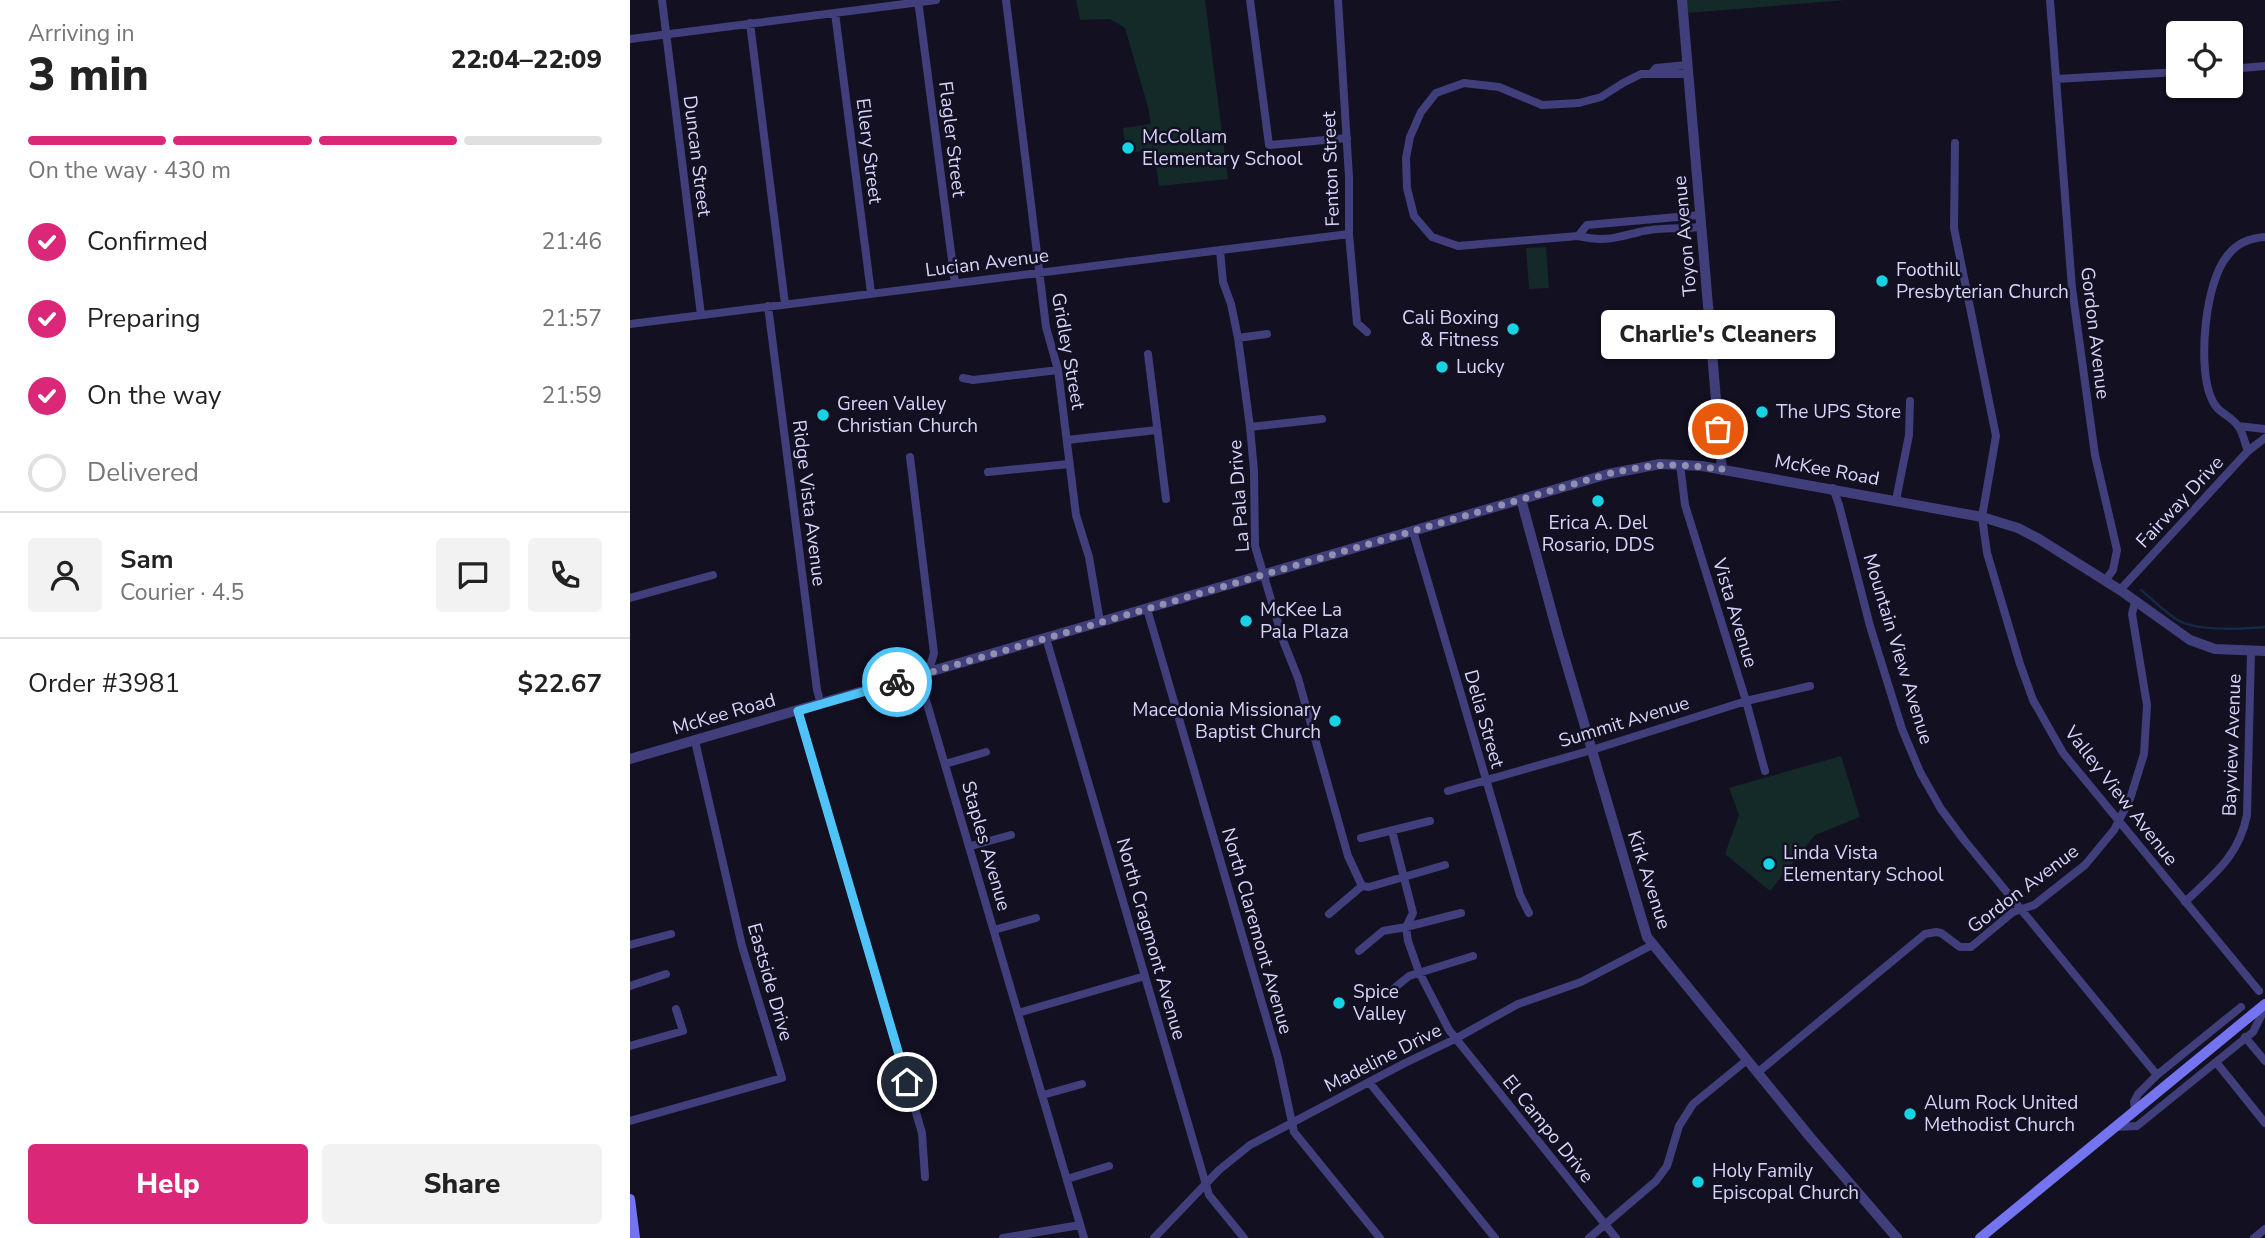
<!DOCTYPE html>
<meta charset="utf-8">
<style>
:root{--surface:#fff;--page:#f2f2f2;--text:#222;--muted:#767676;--line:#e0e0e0;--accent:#db2777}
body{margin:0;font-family:"Nunito Sans",sans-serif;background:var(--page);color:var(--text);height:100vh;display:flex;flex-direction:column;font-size:26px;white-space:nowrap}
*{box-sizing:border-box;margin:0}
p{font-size:23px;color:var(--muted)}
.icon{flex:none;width:38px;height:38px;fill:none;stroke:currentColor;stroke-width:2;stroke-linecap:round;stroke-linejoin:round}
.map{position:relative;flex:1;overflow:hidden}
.drawer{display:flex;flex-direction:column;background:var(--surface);width:630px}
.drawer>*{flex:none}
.tools{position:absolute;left:1536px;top:21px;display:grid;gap:14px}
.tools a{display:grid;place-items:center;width:77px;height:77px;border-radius:7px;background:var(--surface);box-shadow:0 2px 5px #0004;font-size:35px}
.pin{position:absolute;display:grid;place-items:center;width:60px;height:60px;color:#fff;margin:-30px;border:4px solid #fff;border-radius:50%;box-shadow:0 2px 7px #0007}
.courier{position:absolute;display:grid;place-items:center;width:70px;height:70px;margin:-35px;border:5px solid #4fc3f7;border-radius:50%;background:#fff;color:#222;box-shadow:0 2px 9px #0007}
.bubble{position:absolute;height:49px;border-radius:7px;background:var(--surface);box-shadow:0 2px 5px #0004;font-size:23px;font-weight:800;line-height:49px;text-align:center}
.headline em{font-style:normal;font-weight:800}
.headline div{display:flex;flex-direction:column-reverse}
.headline{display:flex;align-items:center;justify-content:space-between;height:119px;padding:0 28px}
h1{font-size:46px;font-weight:800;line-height:52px}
.bar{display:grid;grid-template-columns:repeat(4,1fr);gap:10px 7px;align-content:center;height:84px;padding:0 28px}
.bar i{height:9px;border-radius:5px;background:var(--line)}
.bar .active{background:var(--accent)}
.bar p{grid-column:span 4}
.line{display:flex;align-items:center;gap:18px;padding:0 28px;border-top:2px solid var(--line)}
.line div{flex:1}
.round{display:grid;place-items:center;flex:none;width:74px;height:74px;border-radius:7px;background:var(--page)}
ol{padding:0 28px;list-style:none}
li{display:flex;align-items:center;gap:21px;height:77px}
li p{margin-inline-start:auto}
li .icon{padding:7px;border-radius:50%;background:var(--accent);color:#fff;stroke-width:4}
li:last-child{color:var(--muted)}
li i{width:38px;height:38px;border:4px solid var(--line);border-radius:50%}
.cta{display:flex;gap:14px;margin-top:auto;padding:14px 28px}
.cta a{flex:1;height:80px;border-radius:7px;background:var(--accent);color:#fff;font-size:28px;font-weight:800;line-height:80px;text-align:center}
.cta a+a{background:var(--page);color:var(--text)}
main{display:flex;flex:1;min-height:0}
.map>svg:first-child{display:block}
</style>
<main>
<section class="drawer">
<div class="headline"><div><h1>3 min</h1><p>Arriving in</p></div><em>22:04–22:09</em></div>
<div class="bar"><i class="active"></i><i class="active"></i><i class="active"></i><i></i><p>On the way · 430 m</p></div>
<ol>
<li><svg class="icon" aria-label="check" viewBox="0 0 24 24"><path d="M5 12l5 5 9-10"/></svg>Confirmed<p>21:46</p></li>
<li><svg class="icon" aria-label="check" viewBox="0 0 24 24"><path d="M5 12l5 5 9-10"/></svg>Preparing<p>21:57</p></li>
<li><svg class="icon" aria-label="check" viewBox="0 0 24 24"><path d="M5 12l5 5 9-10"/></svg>On the way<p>21:59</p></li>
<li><i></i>Delivered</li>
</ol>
<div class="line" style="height:126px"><a class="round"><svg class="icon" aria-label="person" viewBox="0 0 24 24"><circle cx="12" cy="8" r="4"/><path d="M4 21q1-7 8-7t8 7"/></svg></a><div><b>Sam</b><p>Courier · 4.5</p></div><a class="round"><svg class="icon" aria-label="chat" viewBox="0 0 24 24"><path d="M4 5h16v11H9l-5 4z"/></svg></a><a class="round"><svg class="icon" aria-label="phone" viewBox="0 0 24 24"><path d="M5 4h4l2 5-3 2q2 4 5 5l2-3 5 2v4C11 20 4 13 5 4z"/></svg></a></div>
<div class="line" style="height:91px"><div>Order #3981</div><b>$22.67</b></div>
<div class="cta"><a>Help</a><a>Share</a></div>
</section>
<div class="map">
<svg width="1635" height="1238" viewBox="0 0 1635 1238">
<rect width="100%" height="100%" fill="#121021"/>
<path fill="#132a29" d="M446,0H575L598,179L529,186L522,139L523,150L496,153L493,128L521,124L518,107L495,28L480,19L450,20Z
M1056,0H1216L1057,13Z
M916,247L919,288L899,289L896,248Z
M1211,756L1230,817L1185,835L1140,891L1095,854L1109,815L1099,788Z"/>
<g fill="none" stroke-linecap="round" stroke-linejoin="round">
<path stroke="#142946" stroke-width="2.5" d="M1511,590C1523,600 1534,611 1546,619C1565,632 1612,629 1635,627"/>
<path stroke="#403f7b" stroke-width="8" d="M32,0L71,315
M288,0L325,283
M376,0L416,327L428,370L446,515L459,557L470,622
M620,0L639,145L717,138
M708,0L719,177V234L727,323L737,332
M1420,0L1442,288L1465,455L1487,550L1483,570L1475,581
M205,13L241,293
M120,23L155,304
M0,39L306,0
M1601,69L1635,66
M1022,73L1026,68L1057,65
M1058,74H1011L993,83L971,97L949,103L912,105L869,87L834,83L806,93L791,112L780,137L776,158L777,188L784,216L802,237L828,246L948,236C975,242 984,238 1009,232C1028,227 1051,229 1071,227
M1426,79L1549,72
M1325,143L1324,228L1366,436L1352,517L1357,553L1390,664L1403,700L1433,753L1629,991
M948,236L957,225L1070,215
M590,250L593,282L601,304L608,338L620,427L624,471L625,546L654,643L668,678L718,856L732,886L739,887L815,865
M138,306L187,690L191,704
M0,324L719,234
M608,338L637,334
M518,354L536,499
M333,378L343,380L428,370
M1608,426L1635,429
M620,427L692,419
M437,440L527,430
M1618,451C1615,444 1613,432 1608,426C1599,413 1587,415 1580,395C1568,363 1575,281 1598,255C1607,243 1620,238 1635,237
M280,457L304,653L293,690L454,1238
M1050,464L1055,505L1116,701L1135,771
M358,472L439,464
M1203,488L1209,505L1240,626L1272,729L1290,772L1311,809L1334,840L1527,1075
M1266,500L1279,435L1280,401
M783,531L890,895L899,913
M1490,590L1618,451L1635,438
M0,598L83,575
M517,609L648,1058L664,1132L750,1238
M416,638L579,1195L614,1238
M168,711L292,1133L295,1177
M315,764L356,752
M818,791L962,750L1116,701L1180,686
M762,831L783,913L776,927L778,941L789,972L819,1030L986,1238
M731,838L800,821
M341,846L381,835
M1555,902C1584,874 1609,856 1617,815L1621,651
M699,914L732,886
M364,930L406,918
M0,945L41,934
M729,951L753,931L776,927L831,913
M0,986L36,974
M762,990L779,976L843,956
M388,1013L515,976
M1615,1037L1635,1061
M0,1046L53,1031L46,1009
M1586,1062L1635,1123
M1127,1073L1295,934L1306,932L1311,933L1330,947H1341L1383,912L1404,905L1455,865L1484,830L1500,799L1514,754L1517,705L1502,614L1505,602
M739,1082L865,1238
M413,1095L452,1084
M1505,1111L1504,1102L1508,1094L1527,1075L1611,1007
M0,1121L152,1078L112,946L65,741
M1485,1127L1507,1126L1623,1032L1635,1008
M437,1179L479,1166
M373,1238L450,1225
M524,1238L589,1170L620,1145L773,1064L825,1039L888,1004L951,982L1022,945
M959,1238L1026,1181L1037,1166L1049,1126L1063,1104L1117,1060
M1624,1238L1635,1229"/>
<path stroke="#403f7b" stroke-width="10" d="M1052,0L1092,470
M891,499L928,635L1017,937L1180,1137L1267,1238
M0,759L978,474L1030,464L1072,466L1352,517L1388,528L1409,539L1490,590L1560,640L1585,649L1635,651"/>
<path stroke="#7474f1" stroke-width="10" d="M0,1199L5,1238
M1350,1238L1635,1004"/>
</g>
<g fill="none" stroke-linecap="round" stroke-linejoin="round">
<path stroke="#928faf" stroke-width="7" stroke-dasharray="0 12.6" d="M267,682L978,474C1019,464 1050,462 1092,470L1088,429"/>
<path stroke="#4fc3f7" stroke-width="9" d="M267,682L168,711L277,1082"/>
</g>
<g fill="#16d4e4" stroke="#121021" stroke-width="2.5">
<circle cx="498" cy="148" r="7"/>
<circle cx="1252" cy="281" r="7"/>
<circle cx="883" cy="329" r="7"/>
<circle cx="812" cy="367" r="7"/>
<circle cx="1132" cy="412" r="7"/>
<circle cx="193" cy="415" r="7"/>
<circle cx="968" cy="501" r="7"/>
<circle cx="616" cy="621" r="7"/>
<circle cx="705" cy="721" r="7"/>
<circle cx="1139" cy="864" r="7"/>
<circle cx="709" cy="1003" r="7"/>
<circle cx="1280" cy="1114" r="7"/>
<circle cx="1068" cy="1182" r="7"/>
</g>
<g text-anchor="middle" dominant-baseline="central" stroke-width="5" stroke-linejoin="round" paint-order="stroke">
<g font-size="19" fill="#d7d4fb" stroke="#121021" text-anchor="start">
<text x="512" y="137">McCollam<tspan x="512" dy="22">Elementary School</tspan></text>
<text x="1266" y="270">Foothill<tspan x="1266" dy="22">Presbyterian Church</tspan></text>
<text x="869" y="318" text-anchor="end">Cali Boxing<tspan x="869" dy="22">&amp; Fitness</tspan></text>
<text x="826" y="367">Lucky</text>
<text x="207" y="404">Green Valley<tspan x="207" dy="22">Christian Church</tspan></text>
<text x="1146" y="412">The UPS Store</text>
<text x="968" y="523" text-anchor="middle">Erica A. Del<tspan x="968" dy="22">Rosario, DDS</tspan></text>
<text x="630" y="610">McKee La<tspan x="630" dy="22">Pala Plaza</tspan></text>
<text x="691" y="710" text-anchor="end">Macedonia Missionary<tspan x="691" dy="22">Baptist Church</tspan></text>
<text x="1153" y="853">Linda Vista<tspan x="1153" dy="22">Elementary School</tspan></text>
<text x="723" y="992">Spice<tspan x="723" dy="22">Valley</tspan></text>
<text x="1294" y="1103">Alum Rock United<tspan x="1294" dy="22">Methodist Church</tspan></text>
<text x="1082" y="1171">Holy Family<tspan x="1082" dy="22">Episcopal Church</tspan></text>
</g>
<g font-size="19" fill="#d7d4fb" stroke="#121021">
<text transform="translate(322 139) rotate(83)">Flagler Street</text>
<text transform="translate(239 151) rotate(83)">Ellery Street</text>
<text transform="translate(67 156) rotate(83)">Duncan Street</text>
<text transform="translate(701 169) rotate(-92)">Fenton Street</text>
<text transform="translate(1055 236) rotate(-95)">Toyon Avenue</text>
<text transform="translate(357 263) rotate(-7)">Lucian Avenue</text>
<text transform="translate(1465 333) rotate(83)">Gordon Avenue</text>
<text transform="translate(438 351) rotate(80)">Gridley Street</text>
<text transform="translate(1197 470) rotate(10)">McKee Road</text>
<text transform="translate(609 496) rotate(-94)">La Pala Drive</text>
<text transform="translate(1550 502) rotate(-47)">Fairway Drive</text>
<text transform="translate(179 503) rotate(83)">Ridge Vista Avenue</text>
<text transform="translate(1105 613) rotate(73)">Vista Avenue</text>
<text transform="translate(1268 649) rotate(73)">Mountain View Avenue</text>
<text transform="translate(94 714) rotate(-16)">McKee Road</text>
<text transform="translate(854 719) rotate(74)">Delia Street</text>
<text transform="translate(994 722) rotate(-17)">Summit Avenue</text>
<text transform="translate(1602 745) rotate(-88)">Bayview Avenue</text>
<text transform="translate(1491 796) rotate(52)">Valley View Avenue</text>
<text transform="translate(356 846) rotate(74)">Staples Avenue</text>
<text transform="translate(1019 880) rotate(72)">Kirk Avenue</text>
<text transform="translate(1393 889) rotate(-37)">Gordon Avenue</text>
<text transform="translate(627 931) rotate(74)">North Claremont Avenue</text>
<text transform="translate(521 939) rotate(74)">North Cragmont Avenue</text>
<text transform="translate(140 982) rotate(74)">Eastside Drive</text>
<text transform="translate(753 1058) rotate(-27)">Madeline Drive</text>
<text transform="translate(918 1129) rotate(51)">El Campo Drive</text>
</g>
</g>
</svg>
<div class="tools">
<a><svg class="icon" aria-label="locate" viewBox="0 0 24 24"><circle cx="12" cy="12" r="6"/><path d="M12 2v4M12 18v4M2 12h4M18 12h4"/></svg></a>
</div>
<div class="pin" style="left:1088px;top:429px;background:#ea580c"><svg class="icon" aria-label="bag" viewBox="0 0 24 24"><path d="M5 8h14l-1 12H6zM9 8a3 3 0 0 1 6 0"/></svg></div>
<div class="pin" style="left:277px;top:1082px;background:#1f2937"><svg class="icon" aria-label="home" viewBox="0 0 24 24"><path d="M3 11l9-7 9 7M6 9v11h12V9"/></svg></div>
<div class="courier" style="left:267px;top:682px"><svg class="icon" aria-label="bike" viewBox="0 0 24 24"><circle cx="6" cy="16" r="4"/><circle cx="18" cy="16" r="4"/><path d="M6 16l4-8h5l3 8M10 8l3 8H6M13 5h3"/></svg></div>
<div class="bubble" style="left:971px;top:310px;width:234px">Charlie's Cleaners</div>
</div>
</main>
